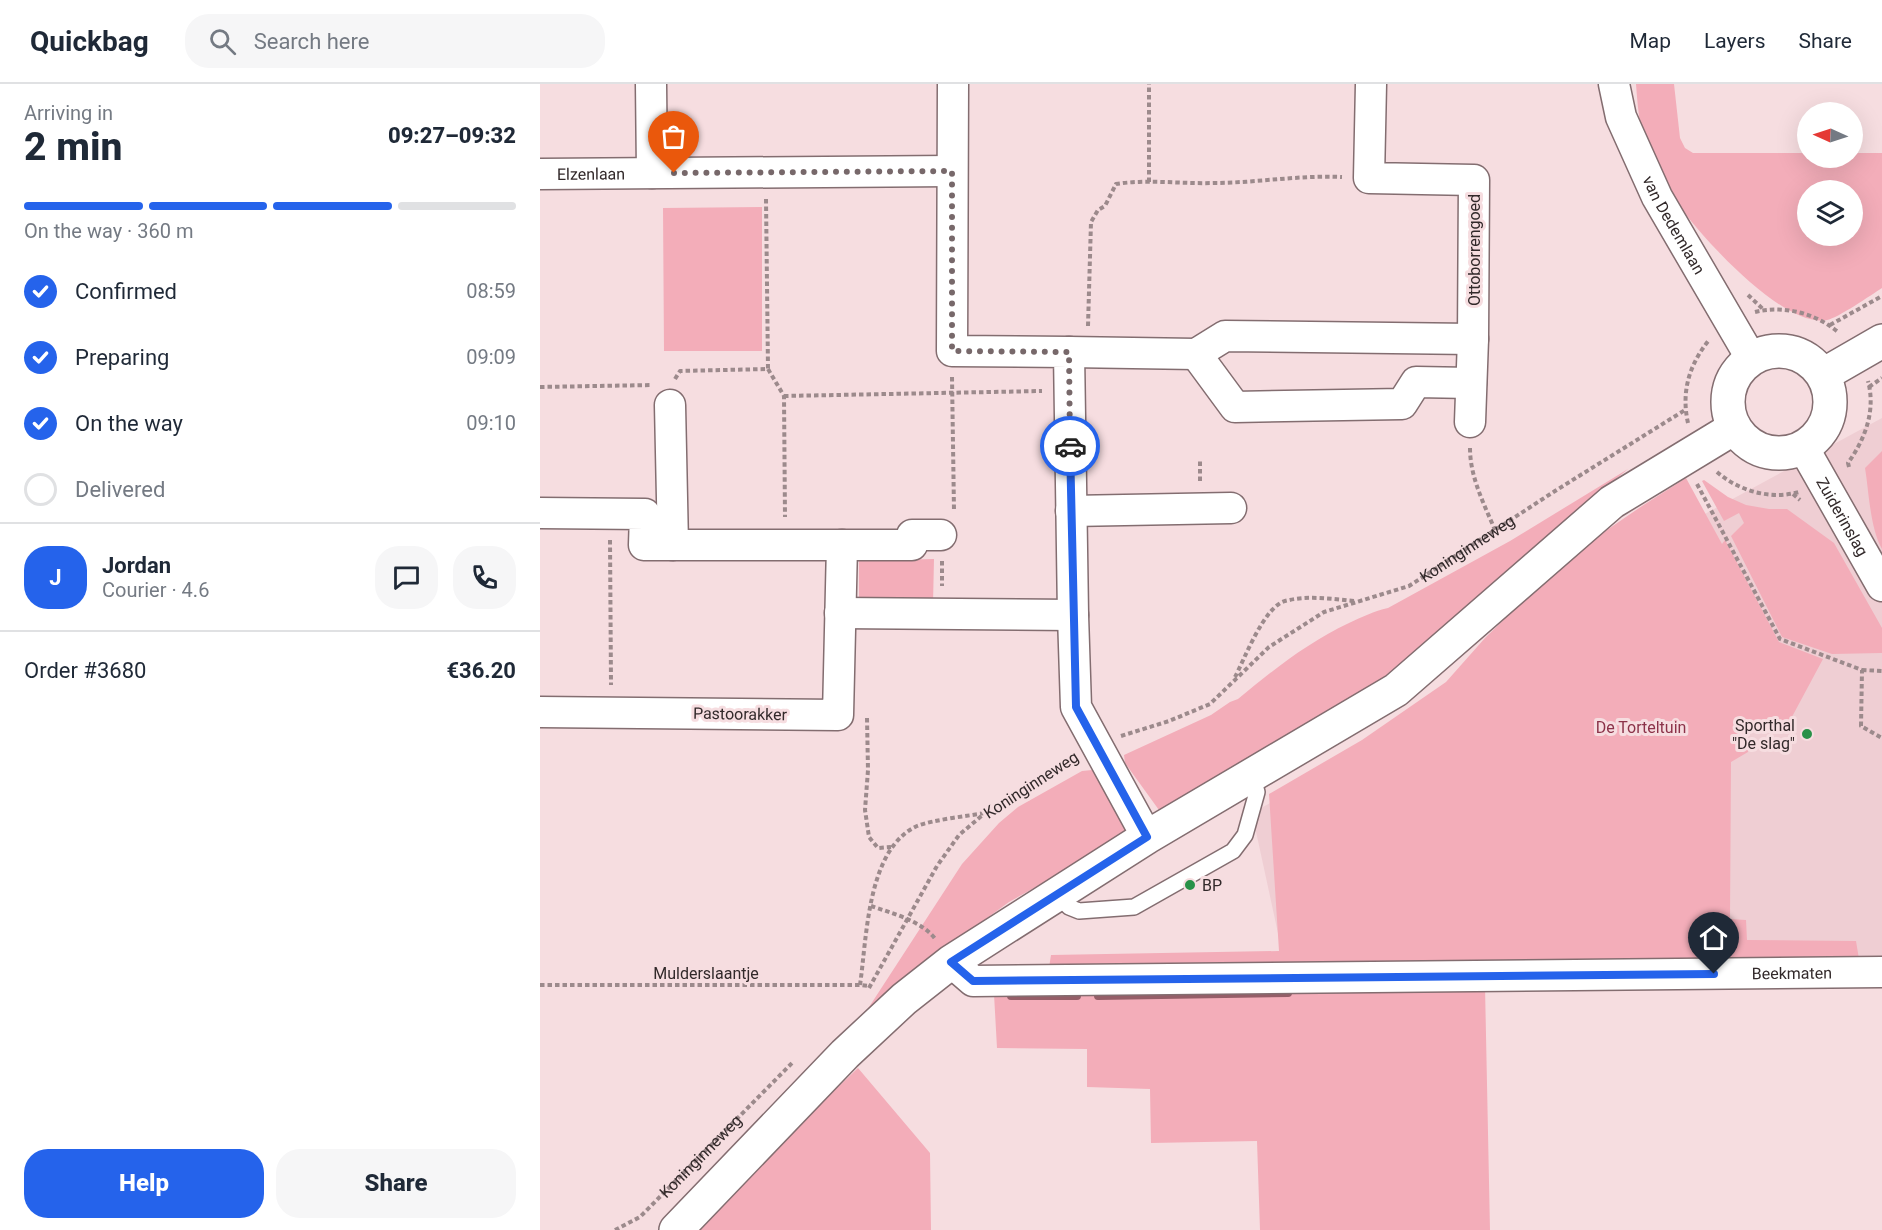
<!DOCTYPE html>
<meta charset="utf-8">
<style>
:root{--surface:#fff;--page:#f6f6f7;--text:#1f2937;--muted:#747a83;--line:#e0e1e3;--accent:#2563eb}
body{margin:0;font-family:Roboto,sans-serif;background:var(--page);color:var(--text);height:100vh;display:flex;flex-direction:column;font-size:22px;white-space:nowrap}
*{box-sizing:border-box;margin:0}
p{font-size:20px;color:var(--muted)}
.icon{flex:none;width:33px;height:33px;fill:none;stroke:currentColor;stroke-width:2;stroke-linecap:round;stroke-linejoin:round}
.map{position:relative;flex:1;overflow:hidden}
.side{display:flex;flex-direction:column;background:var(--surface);width:540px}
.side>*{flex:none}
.needle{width:39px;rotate:273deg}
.fabs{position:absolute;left:1257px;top:18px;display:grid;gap:12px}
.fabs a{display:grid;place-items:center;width:66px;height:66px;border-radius:50%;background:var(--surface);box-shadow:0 6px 24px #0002;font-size:30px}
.pin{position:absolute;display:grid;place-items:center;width:51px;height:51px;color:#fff;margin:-62px -26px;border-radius:50% 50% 50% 0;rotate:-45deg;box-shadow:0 0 6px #0007}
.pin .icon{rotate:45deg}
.courier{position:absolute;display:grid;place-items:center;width:60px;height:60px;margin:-30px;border:4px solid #2563eb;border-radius:50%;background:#fff;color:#222;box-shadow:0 2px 8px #0007}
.overview em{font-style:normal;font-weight:800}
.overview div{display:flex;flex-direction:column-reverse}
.overview{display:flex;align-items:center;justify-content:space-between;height:102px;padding:0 24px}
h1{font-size:39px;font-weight:800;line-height:45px}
.bar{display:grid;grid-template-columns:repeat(4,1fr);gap:9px 6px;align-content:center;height:72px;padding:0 24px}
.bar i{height:8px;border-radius:4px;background:var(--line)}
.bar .on{background:var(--accent)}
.bar p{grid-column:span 4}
.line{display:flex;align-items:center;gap:15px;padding:0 24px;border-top:2px solid var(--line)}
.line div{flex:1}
.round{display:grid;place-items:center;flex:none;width:63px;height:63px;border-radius:24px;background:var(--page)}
ol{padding:0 24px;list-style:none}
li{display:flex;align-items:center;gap:18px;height:66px}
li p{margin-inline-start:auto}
li .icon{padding:6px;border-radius:50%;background:var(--accent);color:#fff;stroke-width:4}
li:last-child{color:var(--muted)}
li i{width:33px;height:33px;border:3px solid var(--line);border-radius:50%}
.action{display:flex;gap:12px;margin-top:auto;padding:12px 24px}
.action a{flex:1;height:69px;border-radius:24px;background:var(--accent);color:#fff;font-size:24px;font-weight:800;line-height:69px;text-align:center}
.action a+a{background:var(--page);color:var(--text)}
header{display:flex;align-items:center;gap:36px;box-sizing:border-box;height:84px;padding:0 30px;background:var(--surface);border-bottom:2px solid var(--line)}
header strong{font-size:28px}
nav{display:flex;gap:33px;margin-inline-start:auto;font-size:21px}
.search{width:420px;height:54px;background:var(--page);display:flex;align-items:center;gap:15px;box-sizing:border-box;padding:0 21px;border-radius:24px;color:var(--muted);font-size:22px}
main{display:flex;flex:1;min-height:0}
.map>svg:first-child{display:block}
</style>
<header>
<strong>Quickbag</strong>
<div class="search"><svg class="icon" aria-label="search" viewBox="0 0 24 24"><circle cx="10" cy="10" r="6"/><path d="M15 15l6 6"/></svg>Search here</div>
<nav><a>Map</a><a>Layers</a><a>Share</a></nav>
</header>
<main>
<section class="side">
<div class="overview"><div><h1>2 min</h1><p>Arriving in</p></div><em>09:27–09:32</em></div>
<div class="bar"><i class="on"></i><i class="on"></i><i class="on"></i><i></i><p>On the way · 360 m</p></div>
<ol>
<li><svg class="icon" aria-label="check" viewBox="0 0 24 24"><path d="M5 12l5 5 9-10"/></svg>Confirmed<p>08:59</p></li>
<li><svg class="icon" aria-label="check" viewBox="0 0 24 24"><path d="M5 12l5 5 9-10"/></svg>Preparing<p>09:09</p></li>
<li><svg class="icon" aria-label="check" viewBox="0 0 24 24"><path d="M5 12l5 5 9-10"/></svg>On the way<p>09:10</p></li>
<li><i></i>Delivered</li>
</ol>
<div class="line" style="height:108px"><b class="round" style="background:var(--accent);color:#fff">J</b><div><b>Jordan</b><p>Courier · 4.6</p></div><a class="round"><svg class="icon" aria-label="chat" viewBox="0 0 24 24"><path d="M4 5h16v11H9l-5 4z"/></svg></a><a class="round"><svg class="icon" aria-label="phone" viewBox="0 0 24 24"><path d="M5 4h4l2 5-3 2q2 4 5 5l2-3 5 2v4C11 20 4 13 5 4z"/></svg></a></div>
<div class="line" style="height:78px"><div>Order #3680</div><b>€36.20</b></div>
<div class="action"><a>Help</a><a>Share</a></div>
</section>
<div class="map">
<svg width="1342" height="1146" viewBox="0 0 1342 1146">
<rect width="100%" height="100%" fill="#f6dde0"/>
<path fill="#efced3" d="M1342,334V879L747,891L712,729L847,655L1163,431Z"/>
<path fill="#f3adb9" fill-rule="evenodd" d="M1096,0H1134L1140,54L1145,64L1153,69H1267L1268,74H1312L1313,69H1342V204C1331,211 1298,234 1287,236C1238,246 1134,125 1114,84C1101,58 1098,29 1096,0ZM1268,106H1312V152H1268Z
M222,123V267H124L123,124Z
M1342,367V465C1330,444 1329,408 1325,384Z
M1088,385C1020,440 955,501 893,563L624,733L585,679L584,671L671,631L690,618L698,615C733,586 767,559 809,539C822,533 834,527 848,524L970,457Z
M1146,394L1182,460L1185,456L1239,558L1283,575L1246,644H1207L1208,668L1191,678L1190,835L1206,836L1207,856L1316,857L1320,881L508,890L511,871L739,867L729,710L822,656L906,598L945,554L1029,472L1102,422Z
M1164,396L1188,413L1206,421L1229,425H1247L1294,459L1342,544V569L1292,570L1242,553L1191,452L1204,439L1199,429L1184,437L1162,397Z
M394,475L393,520H319V477Z
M552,686L558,689L593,749L469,818L391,875L318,940L422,780L459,739L478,723L542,687Z
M945,902L950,1146H720L717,1057L611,1059L610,1005L547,1003V965L457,964L454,910Z
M318,984L390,1069L391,1146H148Z"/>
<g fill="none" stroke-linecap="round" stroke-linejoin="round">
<path stroke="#955e68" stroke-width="8" d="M471,912H537
M558,912L748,909"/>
<g stroke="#836d70" stroke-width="18">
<path id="service" d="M517,811L529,823L539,827L594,823L693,767L705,751L717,708L712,691"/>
</g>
<g stroke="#836d70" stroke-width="33">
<g id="minor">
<path d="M111,0L112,89"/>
<path d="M413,0L412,267L529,268L533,531L536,623L607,753"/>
<path d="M831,0L829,94L934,96L933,255L930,338"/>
<path id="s3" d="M1074,0L1081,33L1117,113L1211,274"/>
<path id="s4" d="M0,90L412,87"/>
<path d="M529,268L656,270L685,252L933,255"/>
<path d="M656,270L695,323L862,320L876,298L931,299"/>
<path d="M130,321L133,461"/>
<path id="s5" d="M1263,363L1342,502"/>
<path d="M531,427L691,424"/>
<path d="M0,429L105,430L104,461H302L298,631L0,628"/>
<path d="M302,461H372V451H401"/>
<path d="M300,529L533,531"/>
<path id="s6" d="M411,878L433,897L1342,888"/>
</g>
</g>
<g stroke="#836d70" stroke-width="36">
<path id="secondary" d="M1188 318a51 51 0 1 1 102 0a51 51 0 1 1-102 0Z
M1283,291L1342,257
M136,1146L305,970L364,915L411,878L607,753L856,606L1072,418L1194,344"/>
</g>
<g stroke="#9c8a8c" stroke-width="4" stroke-dasharray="4.5 3" stroke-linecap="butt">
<path d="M609,98V0"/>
<path d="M226,115L228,285"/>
<path d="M1208,211L1224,226"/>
<path d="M1215,228C1244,221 1275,229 1298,248"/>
<path d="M1290,241L1342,212"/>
<path d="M548,242L551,138L558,126L565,122L576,100C608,95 640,100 673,99C716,99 758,91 802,93"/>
<path d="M412,293L414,427"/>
<path d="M135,295L140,287L228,285L244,312L245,433"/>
<path d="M0,303L112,301"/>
<path d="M1329,303L1342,294"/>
<path d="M244,312L502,307"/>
<path d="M1148,339C1141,308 1149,281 1169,256"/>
<path d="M930,364C930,393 944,420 955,446"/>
<path d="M1309,383L1308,379C1325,355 1336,327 1328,297"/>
<path d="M1177,388C1199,407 1230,416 1259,408"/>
<path d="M660,397V376"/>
<path d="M1157,400L1240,555L1322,586L1321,642L1342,654"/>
<path d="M1253,410L1260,416"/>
<path d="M70,456L71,601"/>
<path d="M402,477V502"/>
<path d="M1322,586L1342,587"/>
<path d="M695,593C705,574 724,523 745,517C768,511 792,515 815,517"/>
<path d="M327,634L328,686L325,726L329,753L338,764L351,763"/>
<path id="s1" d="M581,652L629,637L670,620L729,563L784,528L869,502L1015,407L1145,326"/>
<path d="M331,822C351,829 383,837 396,856"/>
<path d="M0,901H320L330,902"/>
<path d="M320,901C327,853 327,765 377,742C392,736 427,732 445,729"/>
<path d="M329,904L397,782L419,751L445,729L534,674"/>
<path id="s2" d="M75,1146L100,1133L253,978"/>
</g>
<use href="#service" stroke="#fff" stroke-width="15"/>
<use href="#minor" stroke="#fff" stroke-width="30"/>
<use href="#secondary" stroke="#fff" stroke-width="33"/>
</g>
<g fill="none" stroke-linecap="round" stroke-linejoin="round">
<path stroke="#77686a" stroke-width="6" stroke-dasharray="0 10.8" d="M134,89L412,87V267L529,268L530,362"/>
<path stroke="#2563eb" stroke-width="8" d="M530,362L536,623L607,753L411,878L433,897L1174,890"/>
</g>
<g fill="#289148" stroke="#f6dde0" stroke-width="2">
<circle cx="1267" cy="650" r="6"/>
<circle cx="650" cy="801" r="6"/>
</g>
<g text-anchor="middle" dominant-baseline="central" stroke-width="6" stroke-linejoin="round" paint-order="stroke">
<g font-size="16" fill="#32292a" stroke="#f6dde0">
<text stroke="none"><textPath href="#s4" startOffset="51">Elzenlaan</textPath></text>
<text stroke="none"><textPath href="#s3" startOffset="154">van Dedemlaan</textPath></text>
<text transform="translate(934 166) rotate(-90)">Ottoborrengoed</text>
<text stroke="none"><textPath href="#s5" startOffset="80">Zuiderinslag</textPath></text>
<text stroke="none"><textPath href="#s1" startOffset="400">Koninginneweg</textPath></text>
<text transform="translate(200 630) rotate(1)">Pastoorakker</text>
<text transform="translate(491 701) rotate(-33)">Koninginneweg</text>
<text x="166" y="889">Mulderslaantje</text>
<text stroke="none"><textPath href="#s6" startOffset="848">Beekmaten</textPath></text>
<text stroke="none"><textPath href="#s2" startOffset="114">Koninginneweg</textPath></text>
</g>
<g font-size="16" fill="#32292a" stroke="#f6dde0" text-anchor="end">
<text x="1255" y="641">Sporthal<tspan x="1255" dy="18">"De slag"</tspan></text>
<text x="662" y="801" text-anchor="start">BP</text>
</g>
<g font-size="16" fill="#8c3249" stroke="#f6dde0">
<text x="1101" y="643">De Torteltuin</text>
</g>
</g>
</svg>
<div class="fabs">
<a><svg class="needle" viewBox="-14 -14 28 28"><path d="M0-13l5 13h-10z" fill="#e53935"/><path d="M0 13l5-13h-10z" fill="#747a83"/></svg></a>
<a><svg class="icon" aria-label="layers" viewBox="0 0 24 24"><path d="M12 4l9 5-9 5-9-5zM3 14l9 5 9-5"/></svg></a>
</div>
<div class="pin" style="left:134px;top:89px;background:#ea580c"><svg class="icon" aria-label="bag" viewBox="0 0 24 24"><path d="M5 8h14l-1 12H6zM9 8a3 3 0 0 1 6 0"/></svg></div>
<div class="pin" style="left:1174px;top:890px;background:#1f2937"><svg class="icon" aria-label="home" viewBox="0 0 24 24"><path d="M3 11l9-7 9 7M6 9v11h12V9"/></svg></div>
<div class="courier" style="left:530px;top:362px"><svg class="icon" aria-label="car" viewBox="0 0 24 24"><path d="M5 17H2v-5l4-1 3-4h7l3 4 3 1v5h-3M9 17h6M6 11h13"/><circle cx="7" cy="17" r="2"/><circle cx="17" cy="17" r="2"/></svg></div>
</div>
</main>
